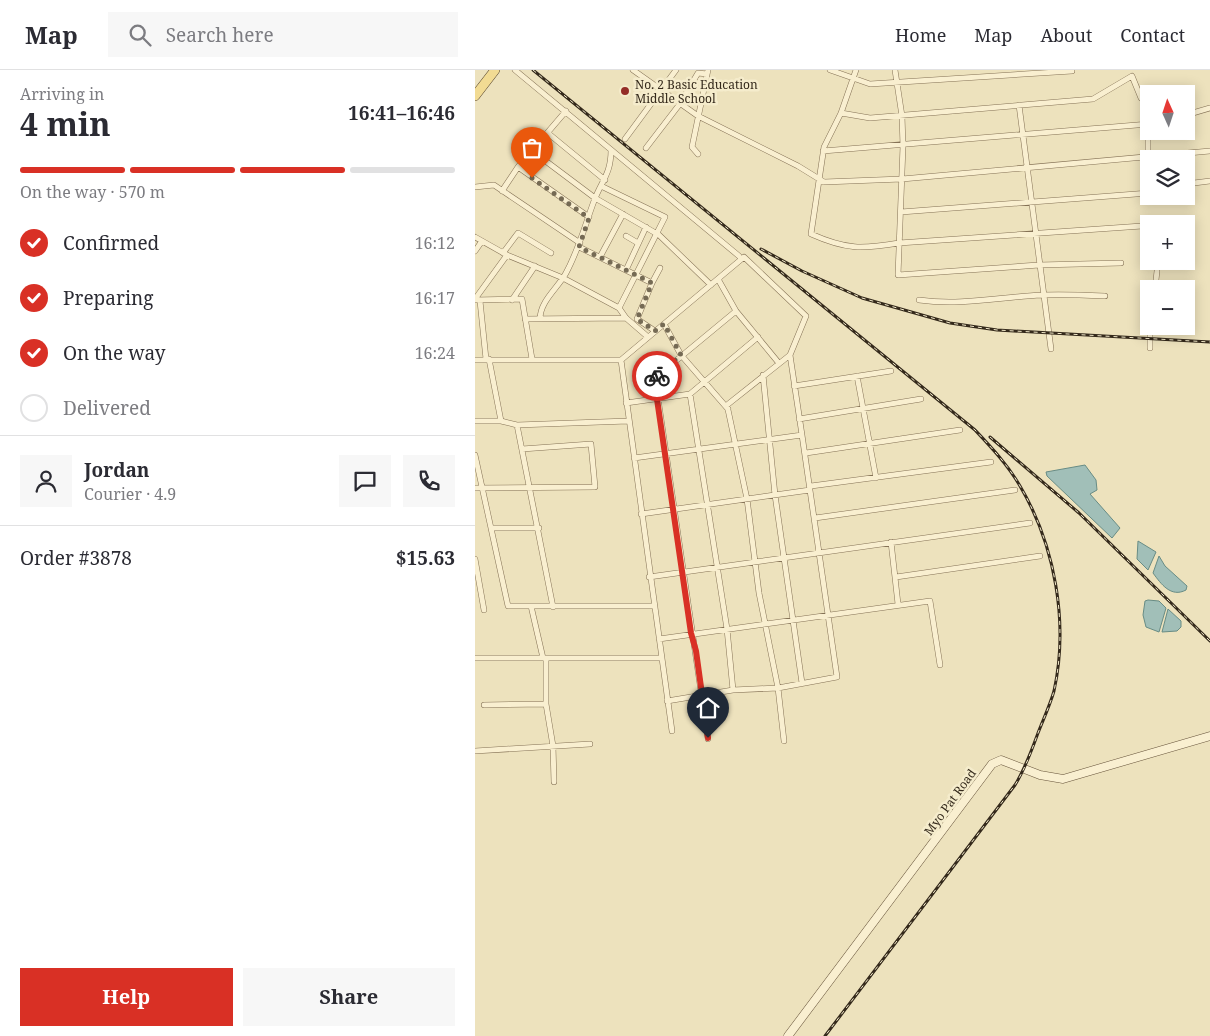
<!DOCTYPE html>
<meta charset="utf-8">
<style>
:root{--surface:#fff;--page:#f7f7f7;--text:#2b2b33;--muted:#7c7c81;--line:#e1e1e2;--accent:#d93025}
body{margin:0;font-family:"Noto Serif",serif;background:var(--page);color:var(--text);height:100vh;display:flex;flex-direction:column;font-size:19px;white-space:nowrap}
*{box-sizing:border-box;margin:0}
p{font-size:16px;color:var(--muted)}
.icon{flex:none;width:28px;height:28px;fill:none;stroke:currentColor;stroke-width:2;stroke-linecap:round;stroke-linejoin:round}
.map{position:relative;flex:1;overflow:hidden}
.drawer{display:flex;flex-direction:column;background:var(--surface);width:475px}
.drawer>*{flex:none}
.needle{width:32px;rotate:357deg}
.buttons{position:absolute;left:665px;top:15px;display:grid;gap:10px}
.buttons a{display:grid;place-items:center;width:55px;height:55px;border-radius:0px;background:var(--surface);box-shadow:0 2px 12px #0003;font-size:25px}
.pin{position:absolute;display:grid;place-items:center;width:42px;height:42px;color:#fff;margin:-51px -21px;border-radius:50% 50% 50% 0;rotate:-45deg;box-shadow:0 0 5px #0007}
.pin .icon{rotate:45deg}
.courier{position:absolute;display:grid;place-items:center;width:50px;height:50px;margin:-25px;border:4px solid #d93025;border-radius:50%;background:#fff;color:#222;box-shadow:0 1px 6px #0007}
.overview em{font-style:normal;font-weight:700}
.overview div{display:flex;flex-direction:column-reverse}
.overview{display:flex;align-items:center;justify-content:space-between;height:85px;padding:0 20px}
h1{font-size:32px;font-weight:700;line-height:38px}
.bar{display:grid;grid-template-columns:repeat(4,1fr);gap:8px 5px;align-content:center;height:60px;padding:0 20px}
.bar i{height:6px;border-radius:4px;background:var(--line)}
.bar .on{background:var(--accent)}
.bar p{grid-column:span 4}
.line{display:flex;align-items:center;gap:12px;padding:0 20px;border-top:1px solid var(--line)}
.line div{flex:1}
.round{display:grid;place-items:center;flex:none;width:52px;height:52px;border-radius:0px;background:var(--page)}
ol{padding:0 20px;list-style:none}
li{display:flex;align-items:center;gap:15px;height:55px}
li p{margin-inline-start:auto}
li .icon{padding:5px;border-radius:50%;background:var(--accent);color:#fff;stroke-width:4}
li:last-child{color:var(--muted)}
li i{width:28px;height:28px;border:2px solid var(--line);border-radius:50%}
.primary-button{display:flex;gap:10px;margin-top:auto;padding:10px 20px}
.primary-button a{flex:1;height:58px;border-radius:0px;background:var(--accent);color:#fff;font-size:20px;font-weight:700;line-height:58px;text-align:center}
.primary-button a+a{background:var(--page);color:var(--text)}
header{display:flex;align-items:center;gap:30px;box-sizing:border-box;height:70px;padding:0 25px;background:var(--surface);border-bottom:1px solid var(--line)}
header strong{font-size:24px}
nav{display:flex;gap:28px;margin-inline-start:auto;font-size:18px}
.search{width:350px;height:45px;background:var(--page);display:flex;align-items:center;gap:12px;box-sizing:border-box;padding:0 18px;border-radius:0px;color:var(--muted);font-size:19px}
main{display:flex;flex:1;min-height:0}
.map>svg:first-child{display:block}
</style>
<header>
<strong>Map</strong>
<div class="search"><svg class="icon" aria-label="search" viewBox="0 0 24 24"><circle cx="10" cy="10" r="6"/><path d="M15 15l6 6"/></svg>Search here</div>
<nav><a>Home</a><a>Map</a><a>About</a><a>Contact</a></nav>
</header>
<main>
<section class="drawer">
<div class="overview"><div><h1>4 min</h1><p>Arriving in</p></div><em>16:41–16:46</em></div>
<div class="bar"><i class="on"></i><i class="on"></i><i class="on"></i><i></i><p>On the way · 570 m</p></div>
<ol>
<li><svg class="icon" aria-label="check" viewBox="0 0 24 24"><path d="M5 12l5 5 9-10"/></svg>Confirmed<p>16:12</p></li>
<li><svg class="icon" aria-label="check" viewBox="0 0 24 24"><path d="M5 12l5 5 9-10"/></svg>Preparing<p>16:17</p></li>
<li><svg class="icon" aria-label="check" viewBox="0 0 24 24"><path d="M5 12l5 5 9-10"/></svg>On the way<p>16:24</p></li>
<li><i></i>Delivered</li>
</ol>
<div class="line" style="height:90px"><a class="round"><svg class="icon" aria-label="person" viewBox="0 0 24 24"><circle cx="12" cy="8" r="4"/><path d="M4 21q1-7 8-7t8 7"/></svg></a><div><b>Jordan</b><p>Courier · 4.9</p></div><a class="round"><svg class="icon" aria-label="chat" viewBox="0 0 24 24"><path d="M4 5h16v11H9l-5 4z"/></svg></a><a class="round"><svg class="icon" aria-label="phone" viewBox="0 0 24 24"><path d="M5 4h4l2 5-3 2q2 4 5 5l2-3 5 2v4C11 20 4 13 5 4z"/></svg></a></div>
<div class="line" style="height:65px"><div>Order #3878</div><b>$15.63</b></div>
<div class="primary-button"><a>Help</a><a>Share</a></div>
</section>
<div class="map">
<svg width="735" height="966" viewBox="0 0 735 966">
<rect width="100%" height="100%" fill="#ede2bd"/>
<path fill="#a1bfb8" stroke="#688c85" d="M610,395L621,410L622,420L615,424L645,458L637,468L572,406L571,402Z
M663,471L681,482L673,500L662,489Z
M684,486L690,496L712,516L711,520C696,528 686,514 678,503Z
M673,530L684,531L691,538L684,562L671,557L668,545L670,531Z
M693,539L706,551V557L702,561L687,562Z"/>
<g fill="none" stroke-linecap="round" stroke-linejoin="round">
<g stroke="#857256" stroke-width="6">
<path id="minor" d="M40,0L264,186
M158,0L223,46L323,96L349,112L427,109L735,81
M355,0L395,14L597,1
M381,0L366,43L349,77L336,164C372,180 387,179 424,173L667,156
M420,0L427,46L428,76L423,205L564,195L646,193
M544,35L576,279
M366,43L395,48L618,29L657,6L666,28
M711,45L735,38
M74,64L130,110
M150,69L201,0
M171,78L204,35L223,3L232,4
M348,81L674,54
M223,84L217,77L233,0
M673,88V54
M72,92L120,128L184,165L236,215
M43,97L114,147
M711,114L735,111
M126,116L190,147L144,238
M0,117L19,115L105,173
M27,121L43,97L91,41
M426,142L674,123
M151,166L163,173
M0,167L32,185L88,208L144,238L151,248L173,267
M104,177L177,213L162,249L180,261
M0,181L7,171
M28,183L43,163L76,183
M125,187L148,144
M151,200L171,157
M243,209L261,241L303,292
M177,213L185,198
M680,219L682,201
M0,229L32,185
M0,230L47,229L57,289
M37,230L60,196
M444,230C485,236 526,227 567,225C588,224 609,225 630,226
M5,231L11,289
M50,249L151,248
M65,249C65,231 83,218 91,203C104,179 110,155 119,131C127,110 136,104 136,80
M189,254L206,285L253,339
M675,256V278
M14,289L26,351
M0,290H146
M288,305L300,425L327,613
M382,306L401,408
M319,316L416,301
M215,324L252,559L258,620
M151,333L215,324L283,267
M324,349L446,329
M0,351H26L42,355L153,351
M42,355L78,537
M331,383L485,360
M0,385L33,536H179
M159,388L327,365L362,607L303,618L258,620L192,631
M336,416L516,392
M0,418L120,417L116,374L47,379
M166,444L335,420
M340,448L540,420
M16,458H64
M416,472L423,534
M0,489L9,540
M174,507L555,453
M421,507L565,486
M56,536L68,588
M184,569L455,531L465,595
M0,588H186
M71,588V634L78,676L79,712
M9,635L71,634
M197,661L146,290L269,187L331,246L315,285L327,365
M233,669L180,308L261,241
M309,671L303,618L284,523L272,429L252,335L315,285
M0,681L115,674"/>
</g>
<g stroke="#66533a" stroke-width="9">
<path id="secondary" d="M313,966L517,694L526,690L565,705L588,709L735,666"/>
</g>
<g stroke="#52402b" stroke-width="10">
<path id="primary" d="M0,26L20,0"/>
</g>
<use href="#minor" stroke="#f9efd0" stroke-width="5"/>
<use href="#secondary" stroke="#f9efd0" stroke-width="8"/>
<use href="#primary" stroke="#f2db93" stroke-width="9"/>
<g stroke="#34291b" stroke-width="3">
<path id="rail" d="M58,0L500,360C516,377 533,395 545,416C580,475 594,553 579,621C575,635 568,650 563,663C556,682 550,699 540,715L350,966
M286,179L327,201L387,228L475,253L522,260L735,272
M515,367L604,443L735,571"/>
</g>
<use href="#rail" stroke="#f5eccc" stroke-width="1" stroke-dasharray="4" stroke-linecap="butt"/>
</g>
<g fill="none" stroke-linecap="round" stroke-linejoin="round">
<path stroke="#756a54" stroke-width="5" stroke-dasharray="0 9" d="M57,108L114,148L104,177L177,213L162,249L180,261L189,254L206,285L182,306"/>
<path stroke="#d93025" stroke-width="6" d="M182,306L180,308L182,329L216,563L221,581L233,668"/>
</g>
<circle fill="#942d26" stroke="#f5eccc" stroke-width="2" cx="150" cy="21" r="5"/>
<g text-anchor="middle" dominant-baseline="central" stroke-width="5" stroke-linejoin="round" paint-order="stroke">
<g font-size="12" fill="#34291b" stroke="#f5eccc" text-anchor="start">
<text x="160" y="14">No. 2 Basic Education<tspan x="160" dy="14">Middle School</tspan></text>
</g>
<g font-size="12" fill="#34291b" stroke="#f5eccc">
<text transform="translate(475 732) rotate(-54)">Myo Pat Road</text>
</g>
</g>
</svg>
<div class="buttons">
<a><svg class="needle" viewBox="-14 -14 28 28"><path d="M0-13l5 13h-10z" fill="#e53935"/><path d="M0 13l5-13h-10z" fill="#7c7c81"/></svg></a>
<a><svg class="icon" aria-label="layers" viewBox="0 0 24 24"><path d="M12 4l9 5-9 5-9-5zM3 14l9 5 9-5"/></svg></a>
<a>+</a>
<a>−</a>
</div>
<div class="pin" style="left:57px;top:108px;background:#ea580c"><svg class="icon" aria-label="bag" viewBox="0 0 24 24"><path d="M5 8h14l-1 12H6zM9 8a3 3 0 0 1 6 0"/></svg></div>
<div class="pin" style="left:233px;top:668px;background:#1f2937"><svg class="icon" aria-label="home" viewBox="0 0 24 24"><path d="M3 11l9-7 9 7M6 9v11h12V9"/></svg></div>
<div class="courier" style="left:182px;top:306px"><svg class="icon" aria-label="bike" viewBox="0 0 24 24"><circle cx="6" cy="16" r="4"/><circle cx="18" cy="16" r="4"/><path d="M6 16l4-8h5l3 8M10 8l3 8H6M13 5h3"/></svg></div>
</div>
</main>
